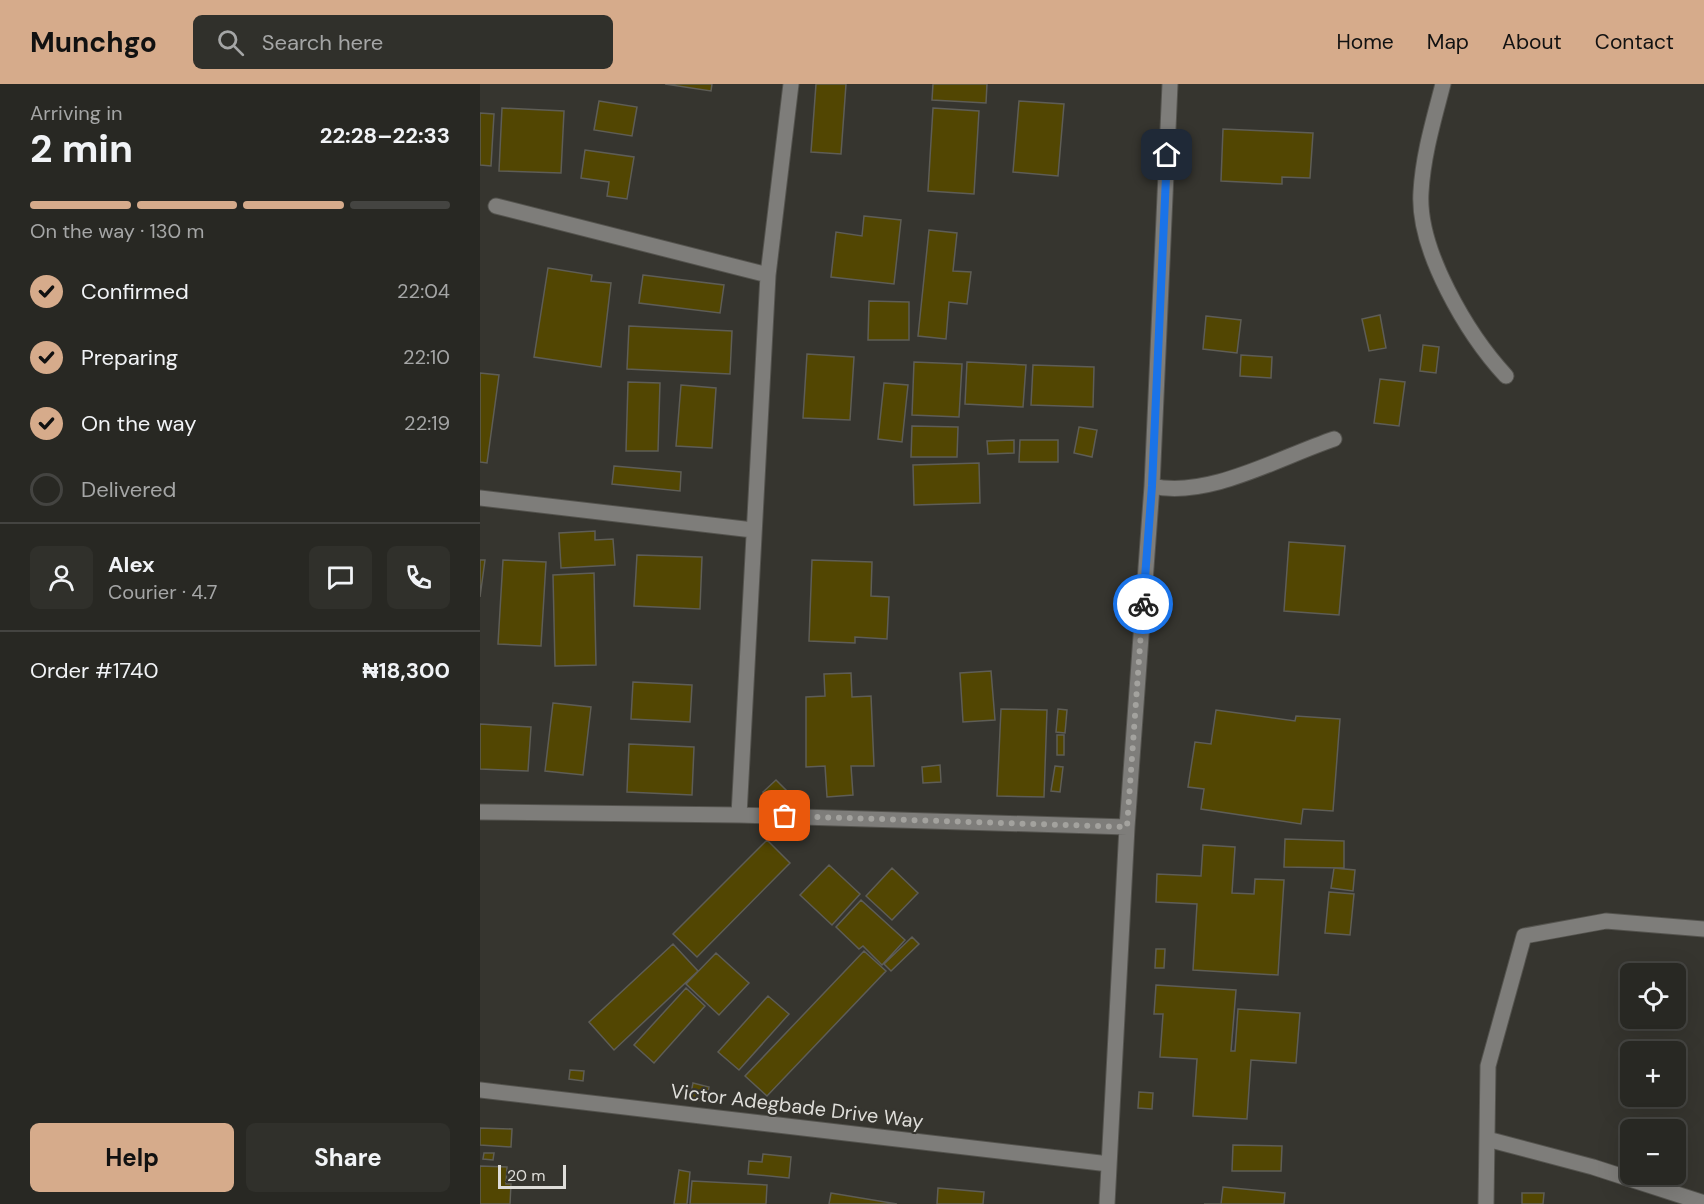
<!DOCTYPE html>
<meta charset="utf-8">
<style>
:root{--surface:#282823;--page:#30302b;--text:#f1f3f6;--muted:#a5a6a6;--line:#444441;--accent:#d6ab8b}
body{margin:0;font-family:"DM Sans",sans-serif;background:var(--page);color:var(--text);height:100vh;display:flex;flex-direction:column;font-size:22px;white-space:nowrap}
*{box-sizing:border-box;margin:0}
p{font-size:20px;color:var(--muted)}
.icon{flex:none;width:33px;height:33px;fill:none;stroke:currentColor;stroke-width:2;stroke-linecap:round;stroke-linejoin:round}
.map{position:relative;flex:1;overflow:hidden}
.panel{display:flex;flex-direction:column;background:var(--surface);width:480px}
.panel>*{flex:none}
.buttons{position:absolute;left:1140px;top:879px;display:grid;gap:12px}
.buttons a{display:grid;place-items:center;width:66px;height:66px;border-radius:9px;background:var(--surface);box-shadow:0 6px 24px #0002,0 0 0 2px var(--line);font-size:30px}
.scale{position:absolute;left:18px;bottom:15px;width:68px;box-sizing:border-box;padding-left:6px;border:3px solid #deddd9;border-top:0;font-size:16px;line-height:21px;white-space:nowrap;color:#deddd9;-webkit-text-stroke:4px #36352f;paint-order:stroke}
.pin{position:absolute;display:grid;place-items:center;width:51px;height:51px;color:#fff;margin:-26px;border-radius:12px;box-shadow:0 3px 9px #0006}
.courier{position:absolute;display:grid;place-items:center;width:60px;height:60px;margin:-30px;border:4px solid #1a73e8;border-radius:50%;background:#fff;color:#222;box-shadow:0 2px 8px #0007}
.headline em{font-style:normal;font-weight:700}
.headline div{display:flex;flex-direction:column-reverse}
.headline{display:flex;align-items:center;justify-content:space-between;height:102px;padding:0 30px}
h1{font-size:39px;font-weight:700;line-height:45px}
.bar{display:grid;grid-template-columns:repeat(4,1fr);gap:9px 6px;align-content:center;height:72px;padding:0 30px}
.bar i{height:8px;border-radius:4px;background:var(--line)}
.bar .on{background:var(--accent)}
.bar p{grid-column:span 4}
.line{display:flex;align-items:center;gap:15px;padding:0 30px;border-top:2px solid var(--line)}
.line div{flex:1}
.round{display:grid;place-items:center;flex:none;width:63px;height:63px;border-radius:9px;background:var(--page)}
ol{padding:0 30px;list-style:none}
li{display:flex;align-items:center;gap:18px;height:66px}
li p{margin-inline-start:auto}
li .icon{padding:6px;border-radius:50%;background:var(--accent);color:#111;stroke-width:4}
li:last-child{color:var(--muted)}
li i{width:33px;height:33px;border:3px solid var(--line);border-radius:50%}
.primary-button{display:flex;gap:12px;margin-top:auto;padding:12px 30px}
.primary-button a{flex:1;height:69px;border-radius:9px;background:var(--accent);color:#111;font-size:24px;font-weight:700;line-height:69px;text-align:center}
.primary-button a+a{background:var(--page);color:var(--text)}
header{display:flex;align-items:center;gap:36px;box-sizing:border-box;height:84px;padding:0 30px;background:var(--accent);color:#111}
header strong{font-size:28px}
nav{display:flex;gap:33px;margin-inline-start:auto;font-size:21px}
.search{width:420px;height:54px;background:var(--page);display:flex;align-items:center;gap:15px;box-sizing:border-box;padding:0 21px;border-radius:9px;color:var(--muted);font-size:22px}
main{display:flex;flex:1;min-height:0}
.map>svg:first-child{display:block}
</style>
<header>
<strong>Munchgo</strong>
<div class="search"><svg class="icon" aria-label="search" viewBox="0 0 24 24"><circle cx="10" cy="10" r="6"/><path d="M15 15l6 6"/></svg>Search here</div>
<nav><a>Home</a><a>Map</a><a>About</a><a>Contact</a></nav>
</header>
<main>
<section class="panel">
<div class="headline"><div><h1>2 min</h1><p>Arriving in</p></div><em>22:28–22:33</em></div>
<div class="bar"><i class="on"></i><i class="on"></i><i class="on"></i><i></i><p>On the way · 130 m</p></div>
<ol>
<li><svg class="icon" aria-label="check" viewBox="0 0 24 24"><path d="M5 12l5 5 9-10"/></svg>Confirmed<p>22:04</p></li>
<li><svg class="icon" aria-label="check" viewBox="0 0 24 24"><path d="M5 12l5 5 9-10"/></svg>Preparing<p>22:10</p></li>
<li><svg class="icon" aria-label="check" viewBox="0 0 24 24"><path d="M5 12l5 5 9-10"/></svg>On the way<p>22:19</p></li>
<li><i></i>Delivered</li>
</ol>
<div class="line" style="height:108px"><a class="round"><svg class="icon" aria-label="person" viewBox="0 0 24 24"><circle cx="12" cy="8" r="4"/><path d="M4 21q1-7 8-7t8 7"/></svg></a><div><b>Alex</b><p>Courier · 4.7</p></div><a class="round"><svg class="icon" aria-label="chat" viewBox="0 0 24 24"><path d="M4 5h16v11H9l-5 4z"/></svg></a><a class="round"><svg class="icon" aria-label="phone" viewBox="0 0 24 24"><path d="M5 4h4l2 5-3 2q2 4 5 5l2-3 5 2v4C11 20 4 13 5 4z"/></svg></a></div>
<div class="line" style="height:78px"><div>Order #1740</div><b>₦18,300</b></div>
<div class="primary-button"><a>Help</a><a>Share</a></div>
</section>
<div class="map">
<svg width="1224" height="1120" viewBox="0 0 1224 1120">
<rect width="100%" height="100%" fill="#36352f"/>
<path fill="#524602" stroke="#5e5d56" stroke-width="1.5" d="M185,0H232L231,7Z
M336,0H366L361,70L331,68Z
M453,0H507L506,19L452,16Z
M119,17L157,23L152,52L114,46Z
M539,17L584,20L578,92L533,88Z
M22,24L84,27L81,89L19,87Z
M453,24L499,27L494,110L448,107Z
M0,29L14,30L11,82L0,81Z
M743,45L833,49L830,94L802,93V100L741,97Z
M105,66L154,73L147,115L127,112L129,98L101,94Z
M384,132L421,136L414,200L351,193L356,148L382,152Z
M449,146L477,149L473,187L491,188L487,220L469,218L466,255L438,252Z
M68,184L112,191L111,197L131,199L121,283L54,273Z
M163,191L244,201L240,229L159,219Z
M389,217L429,218V256H388Z
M900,231L906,264L889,267L882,235Z
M726,232L761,236L757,269L723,265Z
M149,242L252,247L250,290L147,285Z
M943,261L959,263L956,289L940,287Z
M327,270L374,273L370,336L323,334Z
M761,271L792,273L791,294L760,292Z
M434,278L482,280L479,333L432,331Z
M487,278L546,281L543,323L485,320Z
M553,281L614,283L613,323L551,321Z
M0,289L19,291L7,379L0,378Z
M900,295L925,298L919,342L894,339Z
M148,298L180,299L178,367H146Z
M404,299L428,301L422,358L398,355Z
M201,301L236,304L232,364L196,362Z
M432,342L478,343L477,373H431Z
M599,343L617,346L612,373L594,369Z
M534,356V369L508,370L507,357Z
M540,356H578V378H539Z
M499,379L500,419L434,421L433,381Z
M134,382L201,388L200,407L132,400Z
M115,447V456L133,455L135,481L81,484L79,449Z
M809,458L865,462L859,531L804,527Z
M157,471L222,473L220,525L154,522Z
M0,476H5L0,513Z
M23,476L66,478L61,562L18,560Z
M332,476L392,478L391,512L409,513L407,555L375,553V559L329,557Z
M114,489L116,581L75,582L73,491Z
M511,587L515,636L483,638L480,589Z
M371,589L372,613L391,612L394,682H371L373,711L347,713L345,682L326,683V613L345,612L344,590Z
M153,598L212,601L210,638L151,635Z
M73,619L111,623L103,691L65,687Z
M521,625L567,626L564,713L517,712Z
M578,625L587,626L585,649L576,648Z
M736,626L815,637L816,632L860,635L853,727L823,725L821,740L721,725L724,705L708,703L715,658L731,660Z
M0,640L51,643L48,687L0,685Z
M577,651H584V671H577Z
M149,660L214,663L212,711L147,708Z
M460,681L461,698L443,699L442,683Z
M575,682L583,683L580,708L571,707Z
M296,696L309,709L295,721L283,708Z
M805,755L864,757V784L804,783Z
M287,756L310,779L217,873L193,850Z
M723,761L755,763L752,809L774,810L775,795L804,796L798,891L713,886L717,820L676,818L677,790L721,792Z
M349,781L380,810L352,841L320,811Z
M412,784L438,809L412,836L386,812Z
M854,784L875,786L873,807L851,804Z
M849,808L874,810L870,851L845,849Z
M381,816L425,856L402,881L383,862L379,865L356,843Z
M432,853L439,860L411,887L404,880Z
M193,860L218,887L134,966L109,938Z
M676,865H685L684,884H675Z
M384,867L406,887L287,1012L265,992Z
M236,869L269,899L239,931L206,900Z
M676,901L756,906L751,967H755L758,925L820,929L816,979L771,976L767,1035L713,1032L717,975L680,973L683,930H674Z
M206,904L225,922L174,979L154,961Z
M288,912L309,930L259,986L238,968Z
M90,986L104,987L103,997L89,995Z
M213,999L229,1003L226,1018L210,1014Z
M659,1008L673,1009L672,1025L658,1024Z
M0,1044L32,1045L31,1063L0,1061Z
M753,1061L802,1062L801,1087H752Z
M4,1069H14L13,1076L3,1075Z
M283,1070L311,1073L309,1094L268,1090L269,1077L282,1078Z
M0,1082L27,1083L26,1100H31L30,1120H0Z
M199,1086L210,1088L207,1120H194Z
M212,1097L287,1101L286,1120H210Z
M743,1103L805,1109L804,1120H724H741Z
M458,1104L504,1108L503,1120H457Z
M351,1109L417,1120H349Z
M1042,1109H1064L1063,1120H1042Z"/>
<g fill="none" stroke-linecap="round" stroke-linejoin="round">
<g stroke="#54534e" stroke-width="17">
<path id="minor" d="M963,0C954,35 943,71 941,108C937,166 988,251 1026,292
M16,122L288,191
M672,402C728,415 800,373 854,355
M0,414L273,446
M0,728L259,731L647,743
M259,731L288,191L311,0
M0,1006L629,1080
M1007,1055L1113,1083L1224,1119
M627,1120L647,743L672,402L690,0
M1006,1120L1008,982L1044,852L1126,837L1224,845"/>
</g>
<use href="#minor" stroke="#7e7d7a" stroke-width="15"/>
</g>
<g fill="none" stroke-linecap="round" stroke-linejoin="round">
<path stroke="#a3a29e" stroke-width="6" stroke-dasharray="0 10.8" d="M305,732L647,743L663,520"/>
<path stroke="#1a73e8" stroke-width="8" d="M663,520L672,402L687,71"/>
</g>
<g text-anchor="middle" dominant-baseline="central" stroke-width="4.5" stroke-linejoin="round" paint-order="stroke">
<g font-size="20" fill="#deddd9" stroke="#36352f">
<text transform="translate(317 1022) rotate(7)">Victor Adegbade Drive Way</text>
</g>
</g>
</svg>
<div class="buttons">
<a><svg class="icon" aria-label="locate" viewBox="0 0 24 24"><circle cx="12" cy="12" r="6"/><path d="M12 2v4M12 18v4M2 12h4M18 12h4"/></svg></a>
<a>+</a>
<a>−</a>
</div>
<div class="scale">20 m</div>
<div class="pin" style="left:305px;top:732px;background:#ea580c"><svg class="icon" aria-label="bag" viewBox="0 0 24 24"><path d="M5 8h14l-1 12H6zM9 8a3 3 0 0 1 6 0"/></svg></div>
<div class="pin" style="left:687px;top:71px;background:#1f2937"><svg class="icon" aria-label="home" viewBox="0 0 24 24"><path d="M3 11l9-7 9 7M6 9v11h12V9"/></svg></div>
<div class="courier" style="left:663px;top:520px"><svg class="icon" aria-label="bike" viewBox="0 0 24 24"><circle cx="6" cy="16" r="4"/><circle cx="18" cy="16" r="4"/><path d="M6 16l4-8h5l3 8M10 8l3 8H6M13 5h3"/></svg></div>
</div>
</main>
